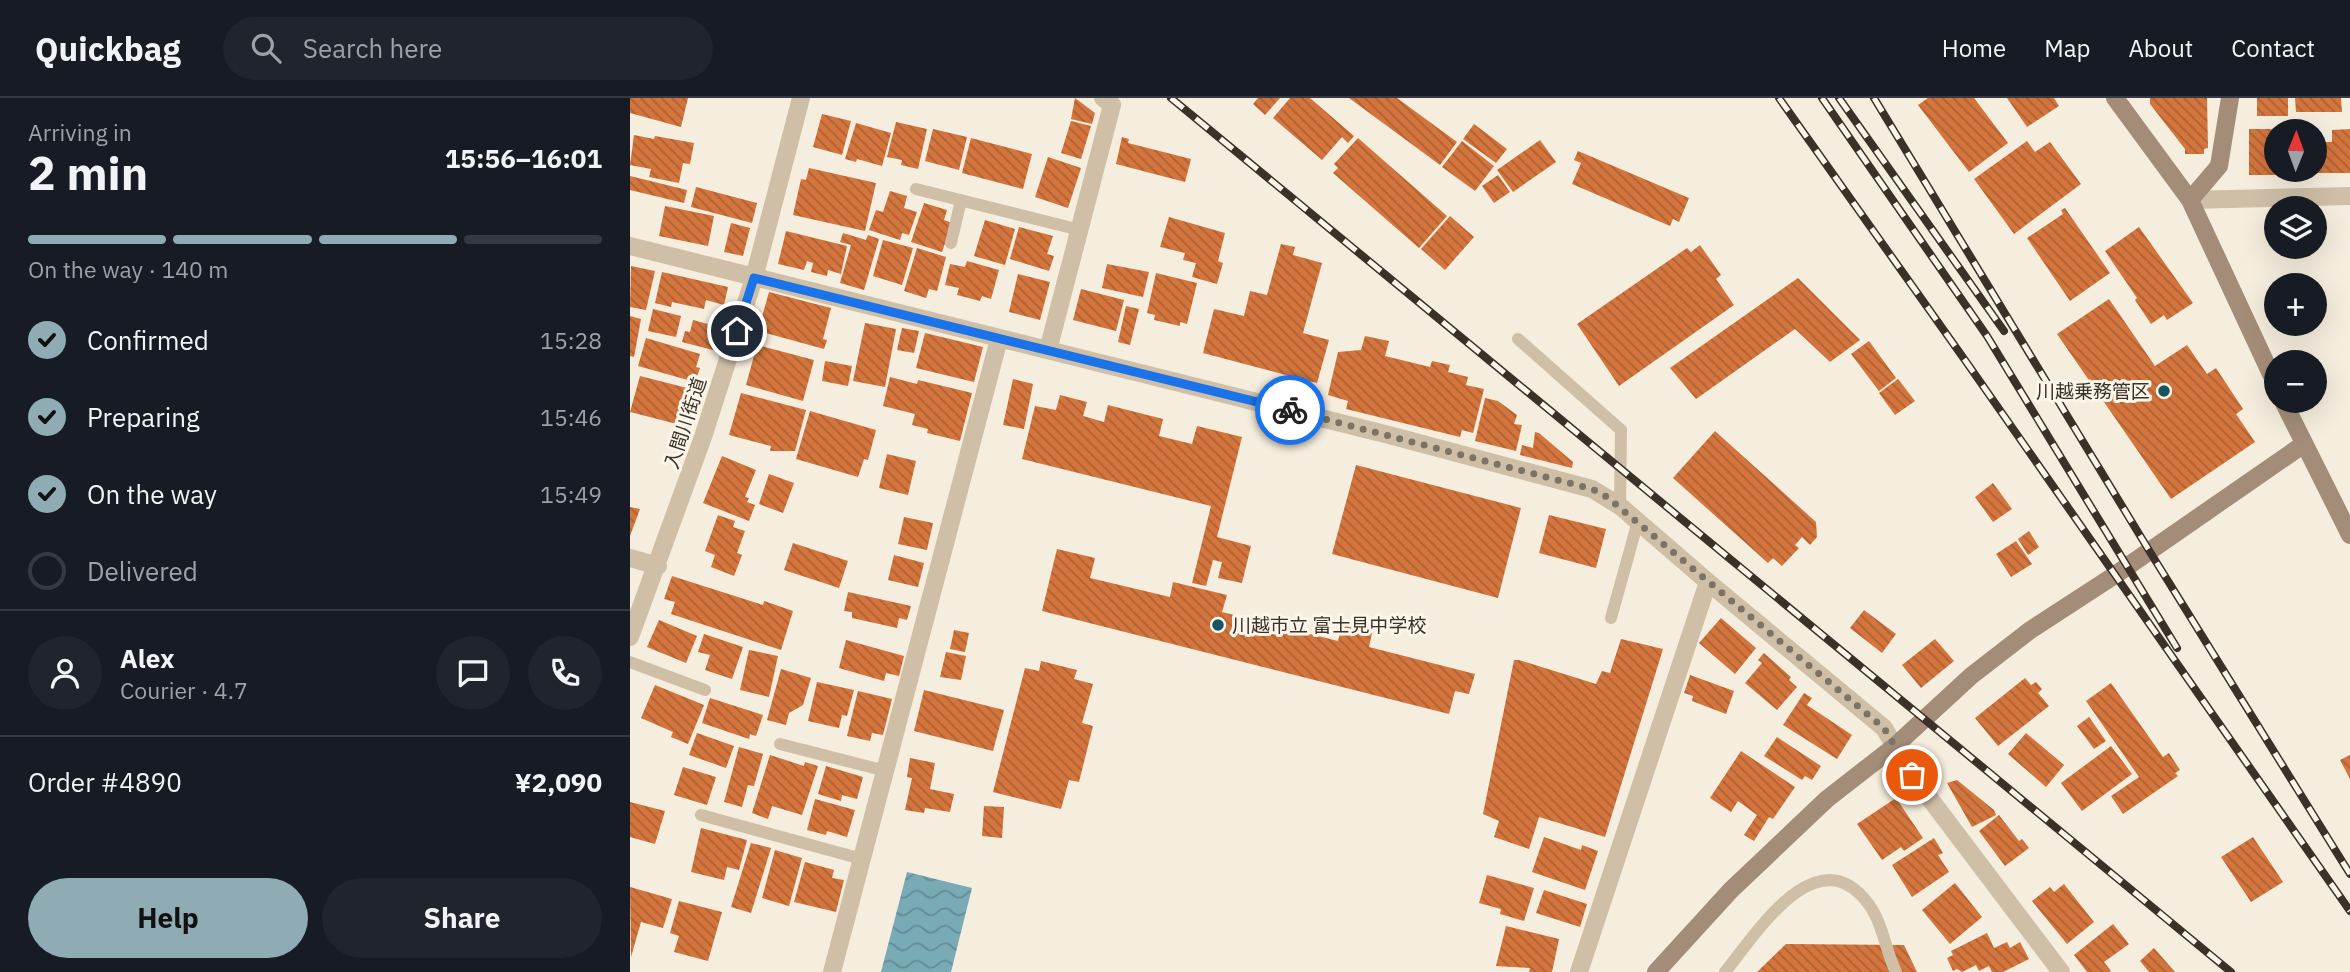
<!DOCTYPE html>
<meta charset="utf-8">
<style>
:root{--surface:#171b24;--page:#20242c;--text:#f1f3f6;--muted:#9ea1a6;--line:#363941;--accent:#8fabb3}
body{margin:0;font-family:"IBM Plex Sans","Noto Sans JP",sans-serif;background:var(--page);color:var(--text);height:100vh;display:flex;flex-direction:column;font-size:26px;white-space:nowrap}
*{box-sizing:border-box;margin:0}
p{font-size:23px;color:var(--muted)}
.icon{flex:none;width:38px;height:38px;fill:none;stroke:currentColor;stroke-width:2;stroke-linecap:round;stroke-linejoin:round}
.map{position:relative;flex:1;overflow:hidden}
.side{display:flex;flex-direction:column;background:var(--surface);width:630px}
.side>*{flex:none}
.needle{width:46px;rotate:1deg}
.fabs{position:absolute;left:1634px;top:21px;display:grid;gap:14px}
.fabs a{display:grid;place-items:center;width:63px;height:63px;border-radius:50%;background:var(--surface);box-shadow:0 7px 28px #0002;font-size:35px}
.pin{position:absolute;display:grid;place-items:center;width:60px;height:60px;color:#fff;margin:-30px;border:4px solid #fff;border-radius:50%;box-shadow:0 2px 7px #0007}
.courier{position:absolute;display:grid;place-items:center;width:70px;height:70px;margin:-35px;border:5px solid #1a73e8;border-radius:50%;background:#fff;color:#222;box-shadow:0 2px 9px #0007}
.summary em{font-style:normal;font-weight:800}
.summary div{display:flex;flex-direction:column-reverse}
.summary{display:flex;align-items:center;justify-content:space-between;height:119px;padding:0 28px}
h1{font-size:46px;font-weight:800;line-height:52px}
.bar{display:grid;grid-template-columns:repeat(4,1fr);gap:10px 7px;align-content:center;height:84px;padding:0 28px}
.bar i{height:9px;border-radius:5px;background:var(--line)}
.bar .selected{background:var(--accent)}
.bar p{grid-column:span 4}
.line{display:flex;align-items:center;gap:18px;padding:0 28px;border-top:2px solid var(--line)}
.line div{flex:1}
.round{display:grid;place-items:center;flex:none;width:74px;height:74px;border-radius:37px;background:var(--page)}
ol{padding:0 28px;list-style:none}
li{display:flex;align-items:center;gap:21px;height:77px}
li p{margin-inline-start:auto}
li .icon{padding:7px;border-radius:50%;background:var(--accent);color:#111;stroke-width:4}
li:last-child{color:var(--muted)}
li i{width:38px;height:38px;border:4px solid var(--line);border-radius:50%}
.action{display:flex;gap:14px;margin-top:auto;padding:14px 28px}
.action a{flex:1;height:80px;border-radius:42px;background:var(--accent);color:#111;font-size:28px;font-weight:800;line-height:80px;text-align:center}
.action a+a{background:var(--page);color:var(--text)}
header{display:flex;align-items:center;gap:42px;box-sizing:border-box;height:98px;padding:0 35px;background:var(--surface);border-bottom:2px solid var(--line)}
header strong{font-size:33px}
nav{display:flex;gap:38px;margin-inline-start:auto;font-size:24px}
.search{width:490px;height:63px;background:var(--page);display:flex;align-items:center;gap:18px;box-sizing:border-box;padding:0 24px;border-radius:38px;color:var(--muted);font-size:26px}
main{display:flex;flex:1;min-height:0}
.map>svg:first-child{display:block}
</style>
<header>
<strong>Quickbag</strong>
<div class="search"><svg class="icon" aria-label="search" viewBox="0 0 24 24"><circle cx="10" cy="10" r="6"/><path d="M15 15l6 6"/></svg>Search here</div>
<nav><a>Home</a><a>Map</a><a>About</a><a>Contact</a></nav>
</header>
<main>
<section class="side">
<div class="summary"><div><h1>2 min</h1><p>Arriving in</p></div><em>15:56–16:01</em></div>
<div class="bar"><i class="selected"></i><i class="selected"></i><i class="selected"></i><i></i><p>On the way · 140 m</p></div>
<ol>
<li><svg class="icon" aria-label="check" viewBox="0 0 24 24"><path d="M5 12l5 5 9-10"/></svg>Confirmed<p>15:28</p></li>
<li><svg class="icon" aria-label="check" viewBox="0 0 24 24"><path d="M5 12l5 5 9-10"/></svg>Preparing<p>15:46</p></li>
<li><svg class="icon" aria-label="check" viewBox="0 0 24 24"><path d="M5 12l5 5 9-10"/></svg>On the way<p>15:49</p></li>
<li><i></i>Delivered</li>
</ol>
<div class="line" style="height:126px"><a class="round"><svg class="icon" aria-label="person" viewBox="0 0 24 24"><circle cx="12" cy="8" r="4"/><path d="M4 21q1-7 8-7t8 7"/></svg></a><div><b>Alex</b><p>Courier · 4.7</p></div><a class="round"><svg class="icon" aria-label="chat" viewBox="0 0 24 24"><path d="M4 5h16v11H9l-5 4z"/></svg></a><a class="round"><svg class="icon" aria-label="phone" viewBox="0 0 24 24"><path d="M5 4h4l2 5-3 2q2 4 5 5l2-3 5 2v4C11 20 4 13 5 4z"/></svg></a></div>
<div class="line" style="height:91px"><div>Order #4890</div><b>¥2,090</b></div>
<div class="action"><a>Help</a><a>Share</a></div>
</section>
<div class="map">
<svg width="1720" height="874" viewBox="0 0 1720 874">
<defs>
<pattern id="water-waves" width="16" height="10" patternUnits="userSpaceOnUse" patternTransform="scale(1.75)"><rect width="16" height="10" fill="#78abb6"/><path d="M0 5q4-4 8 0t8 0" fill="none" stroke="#648c94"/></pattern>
<pattern id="building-back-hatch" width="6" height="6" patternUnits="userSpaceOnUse" patternTransform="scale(1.75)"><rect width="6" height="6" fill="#d4753d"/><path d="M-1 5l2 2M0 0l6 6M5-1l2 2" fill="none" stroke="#ad6133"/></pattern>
</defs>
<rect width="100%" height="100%" fill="#f5eddd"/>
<path fill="url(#water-waves)" d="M277,774L342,790L321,874H251Z"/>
<path fill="url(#building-back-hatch)" d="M0,0H58L51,29L0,15Z
M445,0L465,15L462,26L441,21Z
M628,0H650L635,17L623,6Z
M660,0H680L724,38L718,45L712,39L692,62L643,20Z
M719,0H767L827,44L810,67Z
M1298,0H1344L1378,45L1339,74L1288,7Z
M1377,0H1424L1429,8L1397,29Z
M1520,0H1577L1578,50L1574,51V56H1555V51L1520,6Z
M1627,0H1658V18H1627Z
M1665,0H1711L1712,14H1666Z
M192,16L221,23L212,57L183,49Z
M441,23L461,28L451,61L431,55Z
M266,24L297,31L288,71L271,67L272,62L257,59Z
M226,25L261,35L252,68L227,61L226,64L215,61Z
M844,26L877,51L866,65L833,41Z
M303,31L337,39L329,72L295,63Z
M1619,31H1647V72H1654V77H1619Z
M1720,31V75H1680V72H1685V44H1702V32Z
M4,37L24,41L25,38L64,45L60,66L53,65L49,85L19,79L21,71L0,67Z
M492,39L499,41L498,45L561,61L555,84L486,66Z
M341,40L402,56L393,91L332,75Z
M728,40L817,118L789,150L703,75L708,70L704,66Z
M910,42L926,64L883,94L867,72Z
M832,43L864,68L845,93L812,69Z
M1397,43L1405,54L1420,44L1451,86L1384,136L1344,81Z
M948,53L1059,100L1049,124L1043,121L1040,128L942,86L951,65L944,62Z
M418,59L451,70L438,110L405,99Z
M179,70L246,85L235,133L163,117L171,81L176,82Z
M868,77L880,94L864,105L852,88Z
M0,78L57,92L54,105L0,92Z
M66,89L127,105L122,125L61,109Z
M260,93L277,98L274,110L287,114L279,137L272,135L270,142L239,132L246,112L253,114Z
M294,105L317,112L314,122L322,125L312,154L281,144Z
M35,108L84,118L78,148L29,138Z
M1435,110L1480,175L1440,203L1397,140L1433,116L1431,112Z
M820,118L844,139L815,172L791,151Z
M539,119L595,135L588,163L593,165L587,186L562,179L566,165L553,162L555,155L530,149Z
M355,122L385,131L375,167L344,158Z
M101,125L120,130L113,158L94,154Z
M389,129L423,138L417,156L424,158L419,173L380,161Z
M1509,129L1563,205L1537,222L1534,217L1521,226L1505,202L1507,200L1475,153Z
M156,133L217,148L211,176L198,172L197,178L181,174L183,165L177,163L174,172L148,166Z
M213,135L236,142L238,137L249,141L234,192L210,185L221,147L210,144Z
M253,142L283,150L272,187L243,178Z
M651,146L665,149L663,157L692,165L673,235L699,242L687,285L573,255L584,211L614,218L620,193L637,197Z
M1070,147L1091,177L1086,181L1104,207L989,288L947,226L1057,150L1061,154Z
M287,150L316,159L307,193L299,191L296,200L274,193Z
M337,163L369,172L361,201L352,198L350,203L327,197L329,190L315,187L320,166L335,169Z
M477,166L519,174L513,199L472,190Z
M1,168L25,173L16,212L0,209Z
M32,174L98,189L94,207L76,202L74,211L42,204L41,209L25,205Z
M526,175L567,185L557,226L550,224V228L524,222L525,217L517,215Z
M388,176L420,184L410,222L379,214Z
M1168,180L1230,242L1200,264L1165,231L1066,301L1040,270Z
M451,191L494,202L486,233L443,222Z
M139,194L201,210L193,241L197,242L194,251L128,233Z
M1479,201L1525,268L1557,247L1577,276L1586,270L1613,311L1606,316L1625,344L1541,401L1427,236Z
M496,208L509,211L500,247L488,244Z
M23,211L51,218L46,239L18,233Z
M0,218L11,221L4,259L0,258Z
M63,222L89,229L83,252L52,244L55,233L60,234Z
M235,225L266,231L255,289L223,283Z
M272,230L289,233L284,255L267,252Z
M295,235L353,249L344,284L286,270Z
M735,238L759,243L755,258L800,269L802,263L820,267L818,274L838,279L836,287L854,291L843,335L832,332L830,339L716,311L718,303L698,297L708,254L731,252Z
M16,240L70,256L66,269L70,270L65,284L8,268Z
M1239,243L1266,280L1249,293L1221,256Z
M127,247L184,262L173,303L116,287Z
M195,263L222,268L218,288L192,283Z
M10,278L61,291L51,327L0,314Z
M260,279L287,286L288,282L342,295L330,343L297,335L298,331L282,327L285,316L253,308Z
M383,281L403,286L394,331L373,327Z
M1268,281L1285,303L1265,317L1249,295Z
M111,295L176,312L165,353H140L141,348L99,337Z
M430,297L457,304L453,318L474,324L478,307L533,321L529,338L562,346L567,328L612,339L587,439L621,448L612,485L588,480L592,464L583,462L576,488L562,485L581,408L392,361L405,308L426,312Z
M855,300L868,303L887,317L884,326L892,327L886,353L845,343Z
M180,313L246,332L238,362L234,361L228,379L166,361Z
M1085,333L1186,424L1187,439L1180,447L1172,439L1165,447L1169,450L1152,468L1143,460L1138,465L1043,380Z
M905,334L909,335L943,364L942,370L890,357L892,347L903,350Z
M257,356L286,363L278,397L249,390Z
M92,358L126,372L115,399L119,400L117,404L125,407L119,423L73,405Z
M726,367L891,410L868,500L702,456Z
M139,376L164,385L153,415L129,406Z
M1363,385L1382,411L1363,424L1345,399Z
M0,409L10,411L0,438Z
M88,417L105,423L103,429L115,433L107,455L112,457L104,478L81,469L85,457L75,453Z
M919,417L976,431L966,470L909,455Z
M274,419L303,425L297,452L268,446Z
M1399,433L1409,449L1398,457L1388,441Z
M1386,443L1402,466L1381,479L1366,456Z
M163,445L218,463L209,490L154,472Z
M427,451L465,460L460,480L540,499L543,484L597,497L592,514L708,543L712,527L742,535L739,549L845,576L839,596L825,593L819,616L412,513Z
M264,457L294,465L288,489L258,482Z
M42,478L133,507L134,503L163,513L151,552L41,516L45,504L34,501Z
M218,494L281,508L277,522L269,520L267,530L222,520V514L214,513Z
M1234,512L1266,536L1252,555L1220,530Z
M1091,520L1126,550L1105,576L1069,545Z
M29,522L67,538L56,565L17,549Z
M324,532L339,535L335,554L320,551Z
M74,536L113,549L102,581L75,572L80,557L68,554Z
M991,541L1033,551L975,739L909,719L899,751L864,739L869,723L853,716L884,562H889L966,586L972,573L980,575Z
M1305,541L1324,563L1291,590L1272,567Z
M216,542L274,558L269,578L256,575L254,583L209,570Z
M119,552L148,558L139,599L110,592Z
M316,554L336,558L331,582L310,579Z
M1134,555L1161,579L1159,582L1167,589L1147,612L1115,585L1132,565L1128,562Z
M411,563L447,572L444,581L463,586L452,625L463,628L449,684L439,682L431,711L363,694L395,570L409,573Z
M151,571L181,580L173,607L159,615L156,627L137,622Z
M1060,577L1104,593L1096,616L1062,603L1063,598L1054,595Z
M1395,580L1401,587L1406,584L1412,591L1408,595L1419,608L1368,648L1345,620Z
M187,584L224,592L217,618L212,617L209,630L178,623Z
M1481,585L1533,659L1539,655L1550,672L1545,675L1548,678L1493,716L1481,698L1509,679L1456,603Z
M25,587L74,607L58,646L41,639L43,634L11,620Z
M294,592L374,612L363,653L284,633Z
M228,593L262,601L253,637L242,635L240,643L217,638Z
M1174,595L1182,600L1177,607L1222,637L1207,661L1153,627Z
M80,600L133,617L126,638L120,636L119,641L72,625Z
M1459,619L1476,643L1464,651L1447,628Z
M67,635L104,648L96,670L59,657Z
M1396,635L1434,667L1416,689L1378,656Z
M1147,639L1191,668L1182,682L1175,678L1172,682L1134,658Z
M1481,648L1502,676L1452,713L1431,685Z
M109,649L133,656L124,688L118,687L112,709L94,704Z
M1111,653L1165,689L1143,721L1139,719L1124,743L1114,737L1127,717L1108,703L1101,714L1080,700Z
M140,657L174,668L175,664L188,668L172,717L142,708L138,721L122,715Z
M1720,657V681L1710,662Z
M280,660L305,665L300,691L324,696L320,714L295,710L294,715L275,712L282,680L277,679Z
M196,668L233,679L227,701L212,697L211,703L188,696Z
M53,669L86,679L77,707L44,697Z
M1327,682L1364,712L1366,717L1342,729L1317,685Z
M1266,700L1293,740L1274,753L1271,749L1252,762L1227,726Z
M185,701L225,712L217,739L197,733L196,737L177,732Z
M0,704L35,713L25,746L0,739Z
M354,708L374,709L372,740L352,738Z
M1369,717L1389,743L1392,741L1399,750L1375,768L1349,733Z
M71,730L117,742L109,772L97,769L94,782L61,774Z
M914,739L951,752L952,747L968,753L955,792L902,774Z
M1623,739L1653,784L1621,804L1591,759Z
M1304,740L1313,755L1308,757L1319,774L1282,799L1262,767Z
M121,745L141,750L121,815L101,809Z
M145,752L172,760L159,808L132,800Z
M175,764L204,772L202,780L214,782L206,814L164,804Z
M857,777L904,790L894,823L870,816L871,811L849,805Z
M1325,785L1352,819L1320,846L1292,812Z
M1434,786L1464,824L1437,846L1402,803L1420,789L1424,794Z
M0,789L42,801L33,830L11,824L1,859Z
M914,792L957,806L950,829L906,815Z
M49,803L92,814L78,863L44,854L49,838L40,835Z
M1483,826L1499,846L1474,864L1481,873L1479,874H1457L1444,857Z
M876,828L929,841L922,874H899L900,870L866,868Z
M1357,835L1364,850L1377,844L1380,850L1390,844L1399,861L1373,874H1362L1359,868L1349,873L1346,867L1332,874L1327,871L1323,873L1317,860L1323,857L1321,853Z
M1156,846L1274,847L1287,874H1127Z
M1524,850L1545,874H1519L1510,863Z"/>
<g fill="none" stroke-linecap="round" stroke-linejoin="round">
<path stroke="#cfbfa7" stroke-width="12" d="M286,91L450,132
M321,145L331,102
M888,241L991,332L990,408
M981,520L1008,423
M0,564L75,592
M150,646L256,673
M71,717L232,761
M1095,874C1126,836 1186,739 1237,804C1253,824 1255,852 1266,874"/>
<path stroke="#cfbfa7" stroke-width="18" d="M1560,102L1720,98
M0,148L759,337L962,391L990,408L1078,484L1254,630L1282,677L1431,874
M418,252L482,7L473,0
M0,460L28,468
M0,539L73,339L124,180L171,0
M202,874L369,241
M949,874L1078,484"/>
<path stroke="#a38d78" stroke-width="18" d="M1485,0L1560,102L1647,289
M1560,102L1589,68L1600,0
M1653,303L1720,437
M1026,874L1101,792L1197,701L1265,648L1341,578L1399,533L1485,477L1674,346"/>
<g stroke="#3b3128" stroke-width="8">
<path id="rail" d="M541,0L1601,874
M1149,0L1337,265L1720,813
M1192,0L1357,238L1547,550
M1209,0L1374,233
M1244,0L1520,454L1720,776"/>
</g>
<use href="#rail" stroke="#fcf6ea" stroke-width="5" stroke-dasharray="16" stroke-linecap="butt"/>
</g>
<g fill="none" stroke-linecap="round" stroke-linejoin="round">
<path stroke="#7c7367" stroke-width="7" stroke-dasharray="0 12.6" d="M660,312L962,391L977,399L1254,630L1282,677"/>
<path stroke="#1a73e8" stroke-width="9" d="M107,233L124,180L660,312"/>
</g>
<g fill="#185462" stroke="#fcf6ea" stroke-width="2.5">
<circle cx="1534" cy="293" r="7"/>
<circle cx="588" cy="527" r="7"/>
</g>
<g text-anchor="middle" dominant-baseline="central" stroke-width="6" stroke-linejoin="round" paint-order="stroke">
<g font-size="19" fill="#3b3128" stroke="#fcf6ea" text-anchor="end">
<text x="1520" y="293">川越乗務管区</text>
<text x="602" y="527" text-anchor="start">川越市立 富士見中学校</text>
</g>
<g font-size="19" fill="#3b3128" stroke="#fcf6ea">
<text transform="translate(55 325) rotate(-72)">入間川街道</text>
</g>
</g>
</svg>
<div class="fabs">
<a><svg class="needle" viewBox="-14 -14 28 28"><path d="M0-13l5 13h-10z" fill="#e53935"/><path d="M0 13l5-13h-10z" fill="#9ea1a6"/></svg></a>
<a><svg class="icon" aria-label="layers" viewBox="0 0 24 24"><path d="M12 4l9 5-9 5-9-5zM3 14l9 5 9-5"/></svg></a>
<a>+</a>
<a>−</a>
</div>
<div class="pin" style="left:1282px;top:677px;background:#ea580c"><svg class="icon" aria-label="bag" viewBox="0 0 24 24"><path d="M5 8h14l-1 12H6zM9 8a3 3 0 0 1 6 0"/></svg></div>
<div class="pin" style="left:107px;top:233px;background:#1f2937"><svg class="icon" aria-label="home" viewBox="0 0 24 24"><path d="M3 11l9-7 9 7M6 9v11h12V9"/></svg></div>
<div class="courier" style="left:660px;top:312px"><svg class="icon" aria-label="bike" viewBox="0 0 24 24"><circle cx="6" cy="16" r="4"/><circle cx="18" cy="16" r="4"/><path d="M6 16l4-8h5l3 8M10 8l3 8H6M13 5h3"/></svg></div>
</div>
</main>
